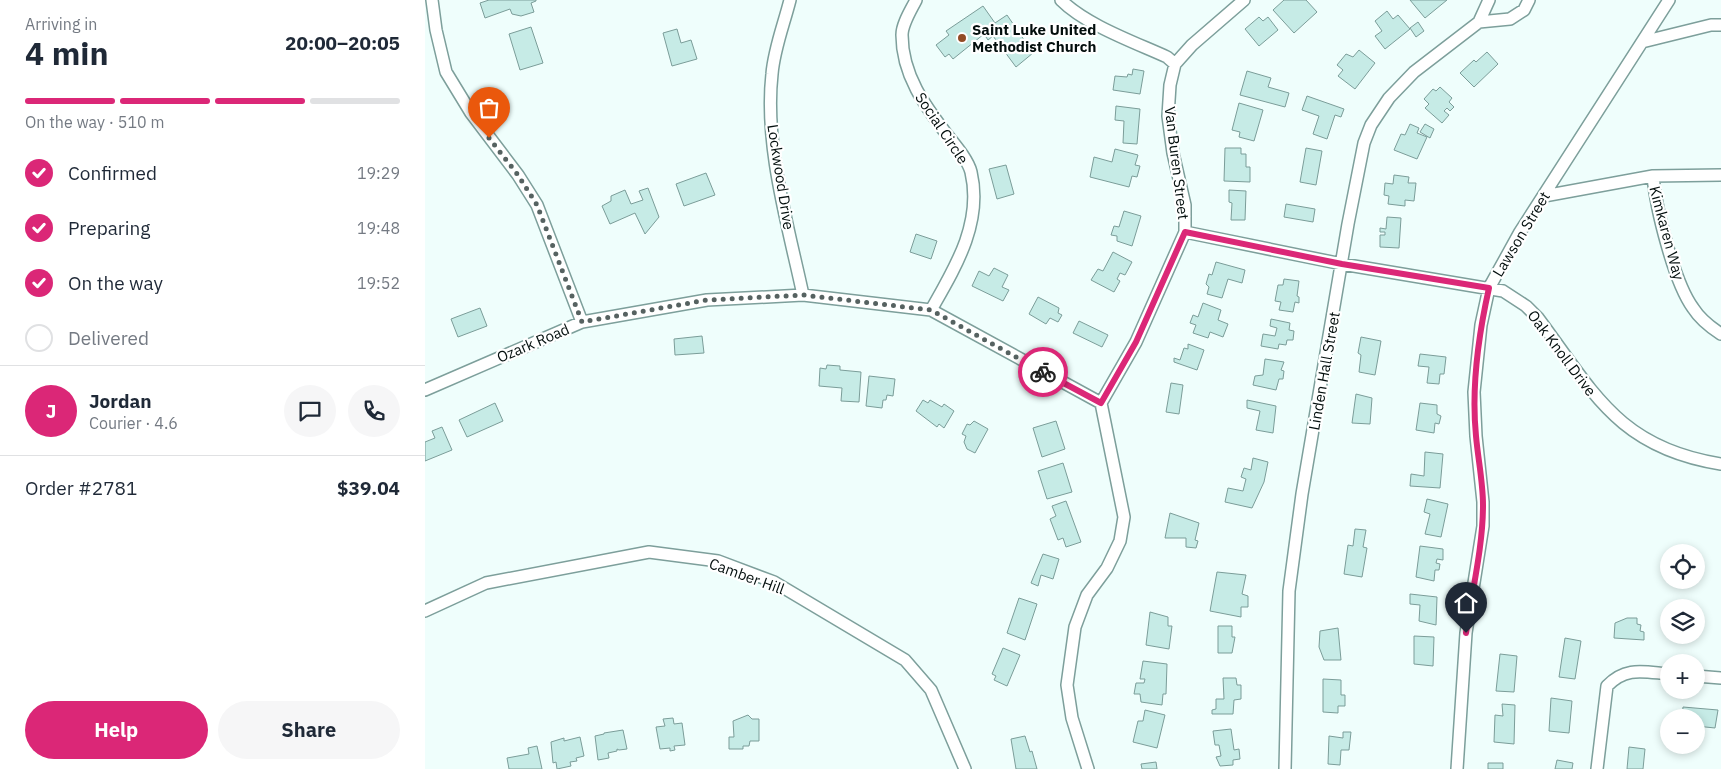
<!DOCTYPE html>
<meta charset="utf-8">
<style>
:root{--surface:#fff;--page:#f6f6f7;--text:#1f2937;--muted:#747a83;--line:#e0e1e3;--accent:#db2777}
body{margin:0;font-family:"IBM Plex Sans",sans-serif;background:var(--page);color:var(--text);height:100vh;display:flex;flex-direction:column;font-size:19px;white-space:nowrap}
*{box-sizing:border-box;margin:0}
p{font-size:16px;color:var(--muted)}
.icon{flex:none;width:28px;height:28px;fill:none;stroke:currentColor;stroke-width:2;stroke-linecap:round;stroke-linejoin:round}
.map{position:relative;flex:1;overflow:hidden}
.panel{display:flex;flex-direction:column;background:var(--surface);width:425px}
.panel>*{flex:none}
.tools{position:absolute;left:1235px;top:544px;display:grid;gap:10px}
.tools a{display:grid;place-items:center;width:45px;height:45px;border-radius:50%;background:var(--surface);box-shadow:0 2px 8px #0003;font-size:25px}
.pin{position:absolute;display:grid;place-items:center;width:42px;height:42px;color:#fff;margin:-51px -21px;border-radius:50% 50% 50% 0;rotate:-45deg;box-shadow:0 0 5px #0007}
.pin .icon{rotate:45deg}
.courier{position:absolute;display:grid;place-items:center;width:50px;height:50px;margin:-25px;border:4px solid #db2777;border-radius:50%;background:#fff;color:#222;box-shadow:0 1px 6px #0007}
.headline em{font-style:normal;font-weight:700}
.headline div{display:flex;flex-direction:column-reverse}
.headline{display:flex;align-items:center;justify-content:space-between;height:85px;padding:0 25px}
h1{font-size:32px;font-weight:700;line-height:38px}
.bar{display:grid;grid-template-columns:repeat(4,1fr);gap:8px 5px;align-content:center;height:60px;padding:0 25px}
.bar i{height:6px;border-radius:4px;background:var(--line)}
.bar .on{background:var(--accent)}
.bar p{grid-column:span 4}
.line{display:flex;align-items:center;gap:12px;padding:0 25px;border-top:1px solid var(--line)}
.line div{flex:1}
.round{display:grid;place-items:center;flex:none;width:52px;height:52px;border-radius:26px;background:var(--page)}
ol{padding:0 25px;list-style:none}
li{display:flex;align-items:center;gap:15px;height:55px}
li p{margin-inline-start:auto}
li .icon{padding:5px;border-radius:50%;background:var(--accent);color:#fff;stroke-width:4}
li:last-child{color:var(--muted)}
li i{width:28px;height:28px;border:2px solid var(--line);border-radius:50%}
.primary-button{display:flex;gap:10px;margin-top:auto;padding:10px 25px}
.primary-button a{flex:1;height:58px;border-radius:30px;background:var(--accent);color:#fff;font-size:20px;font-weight:700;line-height:58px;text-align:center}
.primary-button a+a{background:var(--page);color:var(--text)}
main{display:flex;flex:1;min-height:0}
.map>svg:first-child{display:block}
</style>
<main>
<section class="panel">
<div class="headline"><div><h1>4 min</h1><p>Arriving in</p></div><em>20:00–20:05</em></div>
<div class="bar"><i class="on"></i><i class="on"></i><i class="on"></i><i></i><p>On the way · 510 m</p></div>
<ol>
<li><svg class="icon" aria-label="check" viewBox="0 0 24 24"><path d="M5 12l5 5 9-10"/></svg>Confirmed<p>19:29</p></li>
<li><svg class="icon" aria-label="check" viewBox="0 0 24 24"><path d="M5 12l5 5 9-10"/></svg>Preparing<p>19:48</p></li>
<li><svg class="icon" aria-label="check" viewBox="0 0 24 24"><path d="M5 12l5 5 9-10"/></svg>On the way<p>19:52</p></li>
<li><i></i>Delivered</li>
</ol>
<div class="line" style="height:90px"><b class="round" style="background:var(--accent);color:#fff">J</b><div><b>Jordan</b><p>Courier · 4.6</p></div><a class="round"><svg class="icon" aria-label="chat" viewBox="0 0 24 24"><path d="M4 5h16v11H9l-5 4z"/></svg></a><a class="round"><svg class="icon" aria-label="phone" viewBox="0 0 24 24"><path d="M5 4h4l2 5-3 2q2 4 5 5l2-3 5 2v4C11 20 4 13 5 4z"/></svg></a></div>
<div class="line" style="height:65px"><div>Order #2781</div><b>$39.04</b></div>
<div class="primary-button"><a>Help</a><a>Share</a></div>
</section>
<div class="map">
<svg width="1296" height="769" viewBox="0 0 1296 769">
<rect width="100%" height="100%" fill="#effefc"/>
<path fill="#c6ebe6" stroke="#7b9d99" d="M64,0H111V1L106,3L109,12L96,16L87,14L85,9L60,18L55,3Z
M859,0H881L892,12L869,33L848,10Z
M985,0H1022L1000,18Z
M558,6L570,23L582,15L608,53L591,67L568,36L563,40L559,34L528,59L524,54L520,57L511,45L524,35L521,31Z
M962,11L968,19L973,15L985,29L960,49L950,36L957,31L950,21Z
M834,17L838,21L843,17L853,30L834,46L820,29Z
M993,22L999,31L991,37L985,28Z
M106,27L118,63L95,70L84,34Z
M252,29L256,43L266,40L272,59L247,66L238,33Z
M934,50L950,63L930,89L913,76L918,70L912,65L921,54L928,57Z
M1062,52L1073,64L1049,87L1035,73L1049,60L1051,62Z
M708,69L719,71L715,94L688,90L690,76L702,77L703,74L707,75Z
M822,71L846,78L843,87L864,93L860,107L815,95Z
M1015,87L1027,98L1024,102L1029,107L1025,111L1022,108L1019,111L1024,115L1017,123L1000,108L1004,104L999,99L1008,89L1011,91Z
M882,96L919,109L916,117L910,115L902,139L888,134L894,116L877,110Z
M814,103L838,110L829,141L814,137L815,132L807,130Z
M691,106L715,109L712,144L698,143L699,121L690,120Z
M985,124L994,128L992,133L1002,137L992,159L969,150L976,134L980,135Z
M1000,124L1009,129L1005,138L995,132Z
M800,148H816V154H821V167H825V182L799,181Z
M881,148L897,151L891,185L875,182Z
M690,149L713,155L710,165L715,166L712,177L707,176L704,187L665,177L669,157L687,162Z
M581,165L589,194L572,199L564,169Z
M281,173L290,195L259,206L251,184Z
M969,175L984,177L983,183H991L989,201L980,200V206L963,204L964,196L959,195L960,183L968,184Z
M223,188L234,217L220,234L210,213L185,224L177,206L186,201V196L200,190L206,204L218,200L214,191Z
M804,190L821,191L820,220H806L807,203L804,202Z
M861,204L890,209L888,222L859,217Z
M699,211L716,216L707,246L692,241V236L686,235L689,226L694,227Z
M962,217L976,218L974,248L955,247V235H960V232H955V228L961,229Z
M491,234L512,241L506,259L485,252Z
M688,252L707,262L700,275L695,273L692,279L695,281L689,292L666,280L673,269L678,271Z
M791,262L820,270L817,283L803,279L797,298L782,294L784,287L781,284L784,274L787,275Z
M569,268L583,275L577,287L584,290L578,301L547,286L554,271L564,276Z
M859,279L874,281L872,296L874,297V303L870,302L868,312L854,310L856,302L850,301L853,285H858Z
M613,297L634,308L633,313L637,315L633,322L625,318L621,324L604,314Z
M778,303L796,310L793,320L803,324L798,337L785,332L783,338L768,333L771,325L765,323L768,315L773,317Z
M55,308L62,326L33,337L26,319Z
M846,319L865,323L864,330L869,331L868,340H862L861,345L854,344L853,349L836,346L838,334L850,336L852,328L845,326Z
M654,321L683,335L677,347L648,333Z
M277,336L279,353L250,355L249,339Z
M936,337L956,341L950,375L934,372L936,355L933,353Z
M763,344L779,350L772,370L749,362V358L755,360L759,348L763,349Z
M995,354L1021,357L1019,374H1015L1014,384L1002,383L1004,367L993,366Z
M840,359L859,362L856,370L859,371L858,379H854L851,390L828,385L830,376L838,375Z
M402,365L415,366V370L436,372L434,402L416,401L417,388L394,386L395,368L401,369Z
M444,376L470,379L468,396L462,395L461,400H458L457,408L441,406Z
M746,383L758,385L754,414L741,412Z
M931,394L947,398L945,424L927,423Z
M498,400L503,403L505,400L517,407L519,404L529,411L519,428L514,424L512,427L491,411Z
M822,400L851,406L848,433L831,430L835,411L822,408Z
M70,403L78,421L42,437L34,420Z
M995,403L1012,405V414L1016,416L1014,424L1010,423L1009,433L991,430Z
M549,421L563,429L550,453L542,449L539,442L541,436L537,434L542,424L545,425Z
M631,421L640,449L617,457L608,428Z
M17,427L27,450L0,461V442L10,438L7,431Z
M1000,452L1018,454L1015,488L985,486L986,474L999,476Z
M828,458L843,462L839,482L827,508L800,502L803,488L818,491L821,479L816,477L819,468L826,470Z
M638,463L647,492L622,499L613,471Z
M1002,499L1023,504L1016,537L1000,534L1005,514L999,512Z
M641,501L656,542L641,547L638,538L633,540L625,519L631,516L627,506Z
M745,513L774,523L770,540L773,541L771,548L761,547V538H740Z
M930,529L941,530L938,547L942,548L937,577L919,574L923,545L928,546Z
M995,546L1018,549V560L1012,559L1011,563L1015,564L1014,570H1010L1009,581L991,577Z
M618,554L634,559L628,579L616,575L613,586L606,583Z
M792,572L821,575L817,594L823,596V607H816V617L785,611Z
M985,594L1012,597L1011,625L994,621L995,605L985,604Z
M594,598L612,604L600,640L582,633Z
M725,612L743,617V626H747L744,649L721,645Z
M1202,618H1212V624L1216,625L1215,631L1219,632V640L1189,638L1190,623Z
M793,626H807V637H810L807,653H793Z
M913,628L916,660H899L894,647L895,631Z
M989,636L1009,637L1008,666L989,664Z
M1140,638L1156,641L1150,679L1134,677Z
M578,648L595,655L582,686L569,680L571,676L567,674Z
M1075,654L1092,656L1089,692L1071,691Z
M718,661L742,664L741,694H738L737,705L716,702L715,694H709L711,683H719L720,679H715Z
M798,678H811L812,685H816V699L809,700L808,714H787V710L791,709V699H799Z
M898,679L916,680V695H920V706H913V713L898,712Z
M1126,698L1147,701L1144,733L1124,731Z
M1077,704L1090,705L1089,744L1069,742L1070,715L1078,716Z
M1258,707L1293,710L1290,728L1271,726V718H1257Z
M720,710L740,715L732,748L708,742L713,721H718Z
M323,715L327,719H334V741H325L324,746H318V749H304V737H309L308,721Z
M248,718L249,724L257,723L260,745L249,746L250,750L245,751V748L235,749L231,727L240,726L238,719Z
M806,729L809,750L814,749L815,759L808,760V765L795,766L791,757L796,756L794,745H790L788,731Z
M198,730L202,749L194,750L192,749V751L183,753L184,758L173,760L170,736L179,734V733Z
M918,732H926L924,750H916L915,765L903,764L904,736L918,738Z
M600,736L605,752L607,751L612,769H591L586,739Z
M155,737L159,756L151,758L152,761L145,762L146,766L132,769L131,762L128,763L126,742L139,738V741Z
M112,746L117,769H84L82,758L104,754L103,748Z
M1204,747L1220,749L1218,769H1202Z
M1132,760L1148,763L1147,769H1130Z
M731,762L732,769H717L716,764Z
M1063,763H1078V769H1063Z"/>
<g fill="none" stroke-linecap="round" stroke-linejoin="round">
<g stroke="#7d9f9b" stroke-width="14">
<path id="minor" d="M7,0L11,30L21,72L46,113L93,175L112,205L157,322
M365,0C359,24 349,49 347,74C339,145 363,225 378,295
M491,0C486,10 477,24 477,35C477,75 500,106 523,136C531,146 543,160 546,172C558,223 530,268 506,310
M636,0C661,25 709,42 742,57L750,64
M1054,22L1064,0
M1217,42L1286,25H1296
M1228,176C1231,209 1249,282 1268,308C1275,319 1285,327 1296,334
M1119,196L1228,176L1296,175
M760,232L917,264L1078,291L1101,306L1113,318C1169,393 1194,448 1296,464
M0,390L157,322L282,300L378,295L506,310L676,403
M0,611L61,583L224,552L293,561L349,582L480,660L506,690L540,769
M1271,676L1296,678
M663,769L647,718L642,685L650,627L662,595L682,568L695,541L699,517L676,403L711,342L760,232V205L748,153L743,116L745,85L750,64L767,45L819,0
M860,769L864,591L877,494L923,224L939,143L946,125L964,98L989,72L1054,22L1085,19L1099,10L1104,0
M1032,769L1041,633L1058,526V502L1051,436L1049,392L1056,325L1064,288L1095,232L1244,0
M1172,769L1182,686C1201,666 1219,672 1244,674"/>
</g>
<use href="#minor" stroke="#fff" stroke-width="11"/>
</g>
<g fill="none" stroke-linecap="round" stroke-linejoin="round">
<path stroke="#566261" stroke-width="5" stroke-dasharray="0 9" d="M64,138L93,175L112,205L157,322L282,300L378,295L506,310L618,372"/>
<path stroke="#db2777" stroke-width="6" d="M618,372L676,403L711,342L760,232L917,264L1064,288C1053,337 1046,386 1051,436C1053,459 1058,482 1058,505C1058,547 1047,591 1041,633"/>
</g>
<circle fill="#924b25" stroke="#fff" stroke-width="2" cx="537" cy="38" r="5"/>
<g text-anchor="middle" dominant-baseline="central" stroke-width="4.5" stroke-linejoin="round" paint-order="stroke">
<g font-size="15" font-weight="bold" fill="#030e0d" stroke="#fff" text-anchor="start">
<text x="547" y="29">Saint Luke United<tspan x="547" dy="17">Methodist Church</tspan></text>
</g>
<g font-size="15" fill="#030e0d" stroke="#fff">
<text transform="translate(517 128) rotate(56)">Social Circle</text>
<text transform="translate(752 163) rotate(83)">Van Buren Street</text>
<text transform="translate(356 177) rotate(81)">Lockwood Drive</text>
<text transform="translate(1242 233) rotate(75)">Kimkaren Way</text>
<text transform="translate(1096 234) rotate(-59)">Lawson Street</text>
<text transform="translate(108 343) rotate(-23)">Ozark Road</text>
<text transform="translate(1137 353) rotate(53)">Oak Knoll Drive</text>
<text transform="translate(899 371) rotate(-80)">Linden Hall Street</text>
<text transform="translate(322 576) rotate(20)">Camber Hill</text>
</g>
</g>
</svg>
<div class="tools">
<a><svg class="icon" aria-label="locate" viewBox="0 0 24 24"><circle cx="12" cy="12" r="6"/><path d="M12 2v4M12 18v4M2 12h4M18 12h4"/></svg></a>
<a><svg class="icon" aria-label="layers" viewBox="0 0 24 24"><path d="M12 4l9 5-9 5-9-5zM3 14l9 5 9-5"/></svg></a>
<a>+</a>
<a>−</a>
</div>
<div class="pin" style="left:64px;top:138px;background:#ea580c"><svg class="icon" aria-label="bag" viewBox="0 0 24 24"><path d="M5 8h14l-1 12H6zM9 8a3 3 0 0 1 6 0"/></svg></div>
<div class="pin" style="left:1041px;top:633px;background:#1f2937"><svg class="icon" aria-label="home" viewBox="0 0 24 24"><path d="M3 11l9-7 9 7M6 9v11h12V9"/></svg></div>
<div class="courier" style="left:618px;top:372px"><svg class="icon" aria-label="bike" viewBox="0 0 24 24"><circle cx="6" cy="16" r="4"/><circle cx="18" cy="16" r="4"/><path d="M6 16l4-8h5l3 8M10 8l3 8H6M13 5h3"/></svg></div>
</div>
</main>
